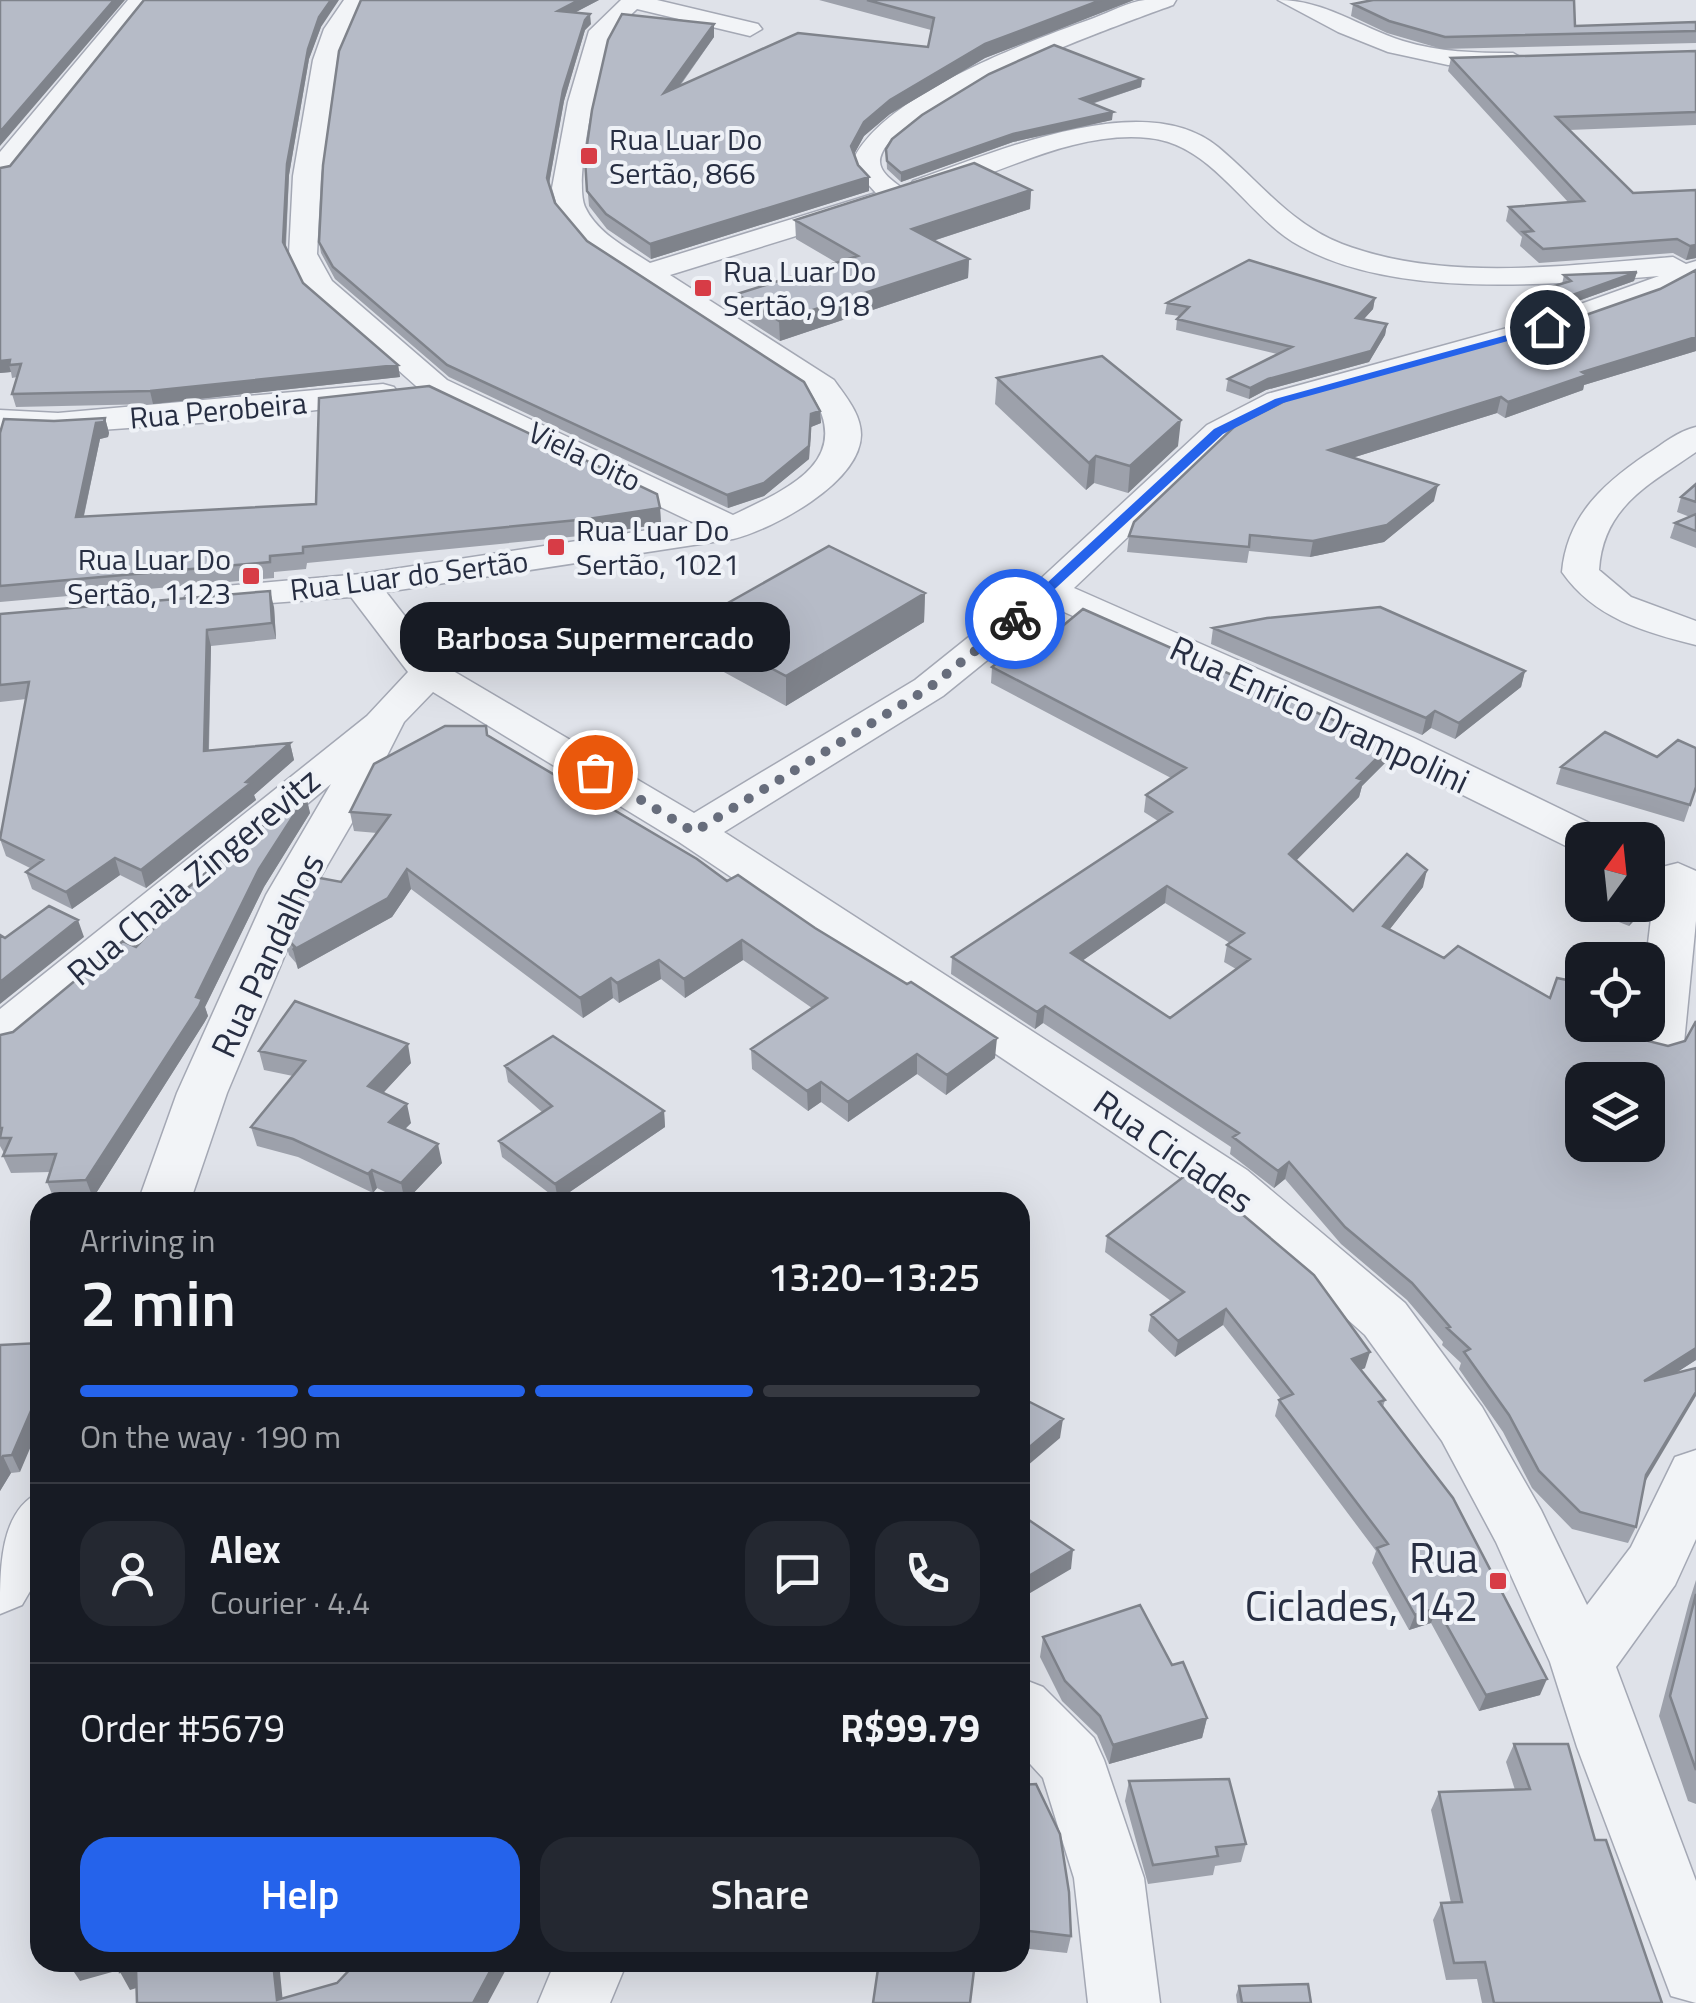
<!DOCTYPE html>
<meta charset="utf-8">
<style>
:root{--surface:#171b24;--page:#242831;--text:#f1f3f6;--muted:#9ea1a6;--line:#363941;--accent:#2563eb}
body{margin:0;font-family:"Titillium Web",sans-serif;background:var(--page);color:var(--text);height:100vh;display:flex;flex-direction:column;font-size:38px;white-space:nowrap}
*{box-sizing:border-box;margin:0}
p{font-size:32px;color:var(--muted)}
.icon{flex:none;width:55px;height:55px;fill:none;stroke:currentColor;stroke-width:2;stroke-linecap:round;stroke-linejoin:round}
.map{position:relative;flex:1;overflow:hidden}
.side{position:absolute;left:30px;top:1192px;width:1000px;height:780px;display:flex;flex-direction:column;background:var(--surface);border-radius:30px;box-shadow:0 10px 40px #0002}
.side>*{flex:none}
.needle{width:65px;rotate:15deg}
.controls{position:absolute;left:1565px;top:822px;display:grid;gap:20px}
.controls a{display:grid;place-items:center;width:100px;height:100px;border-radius:20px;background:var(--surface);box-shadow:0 10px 40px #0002;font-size:50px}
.pin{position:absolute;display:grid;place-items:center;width:85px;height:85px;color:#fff;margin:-42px;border:5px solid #fff;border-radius:50%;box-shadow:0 2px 10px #0007}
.courier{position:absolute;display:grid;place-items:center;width:100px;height:100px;margin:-50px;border:8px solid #2563eb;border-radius:50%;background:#fff;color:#222;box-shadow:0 2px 12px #0007}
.bubble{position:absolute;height:70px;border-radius:30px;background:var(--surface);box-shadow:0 10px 40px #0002;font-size:32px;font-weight:600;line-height:70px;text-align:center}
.overview em{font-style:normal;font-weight:600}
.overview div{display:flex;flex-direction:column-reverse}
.overview{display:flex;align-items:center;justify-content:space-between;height:170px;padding:0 50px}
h1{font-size:65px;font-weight:600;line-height:75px}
.bar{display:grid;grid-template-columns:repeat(4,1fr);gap:15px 10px;align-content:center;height:120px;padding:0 50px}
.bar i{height:12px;border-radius:8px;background:var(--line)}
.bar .on{background:var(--accent)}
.bar p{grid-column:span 4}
.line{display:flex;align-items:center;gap:25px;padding:0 50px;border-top:2px solid var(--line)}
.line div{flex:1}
.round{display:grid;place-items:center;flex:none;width:105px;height:105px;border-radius:30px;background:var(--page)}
.primary-button{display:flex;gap:20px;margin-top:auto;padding:20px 50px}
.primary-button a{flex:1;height:115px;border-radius:30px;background:var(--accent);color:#fff;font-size:40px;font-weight:600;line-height:115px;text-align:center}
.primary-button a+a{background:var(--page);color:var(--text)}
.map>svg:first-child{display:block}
</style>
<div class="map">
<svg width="1696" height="2003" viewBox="0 0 1696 2003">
<rect width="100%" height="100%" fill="#dfe2e9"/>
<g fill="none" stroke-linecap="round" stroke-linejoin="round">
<g stroke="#a4a8b4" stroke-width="3">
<path id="street" d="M128,0H151L10,175L0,177V152Z
M344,0H366L348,29L337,60L321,176L317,254L332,281L447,380L733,515C788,489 855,461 811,393L590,249L559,212L552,188L568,102L589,31L621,0H657L758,24L762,29L750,36L637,9C629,17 615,27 611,38C599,68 573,179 585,207C597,233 627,248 650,263L876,193L857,172L855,156C890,92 1027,42 1094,18C1110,12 1128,2 1145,0C1155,0 1166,0 1176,0L1173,5C1127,22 880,109 880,162C881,177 902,185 910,196L906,202L670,275L834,380C846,397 861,414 861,435C860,483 773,529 733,539L386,592L443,665L694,813L915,680L1036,583L1207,425L1267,394L1536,320L1659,276C1552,284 1397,300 1300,246C1247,217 1213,144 1149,138C1071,130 997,177 923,195L913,193L909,187L913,181C992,154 1144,85 1218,147C1259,181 1290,224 1342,244C1445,283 1566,265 1673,257L1686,264L1696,261V281L1654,300L1558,334L1291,408L1231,439L1074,588L1414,738L1604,830L1611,840H1582V852L1574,850L1384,756L1053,607L943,696L724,832L1247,1170L1405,1303L1482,1407L1541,1510L1587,1605L1631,1547L1675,1457L1696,1450V1539L1675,1585L1616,1667L1696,1881V2003L1671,1996L1577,1747L1550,1662L1496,1542L1442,1441L1365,1335L1211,1198L679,842L433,692L404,722L360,809L310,895L227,1093L190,1202H138L177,1093L266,895L331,784L17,1047L0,1052V1009L367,716L408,672L351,597L204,608L191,605L185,597L191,589L361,574L694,523L425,394L304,286L289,254L293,176L313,60L324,29Z
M1278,0C1325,0 1359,27 1403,41C1439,52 1476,53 1513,53L1525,60L1513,67L1448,65L1388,52L1338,32Z
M383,384L394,387L399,394L394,401L213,422L58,433L0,430V410L58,413Z
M1696,427V452C1648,485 1603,507 1599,570L1631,597L1696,621V645C1644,632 1594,618 1562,572C1567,516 1603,484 1647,454C1663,444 1678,431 1696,427Z
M1678,863L1696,871V921L1684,1043L1677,1055L1660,1060L1643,1055L1636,1043L1638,1025H1648L1646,960L1656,877L1662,867Z
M40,1492V1574L22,1605L0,1614C0,1566 0,1511 40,1492Z
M1020,1678L1043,1687L1094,1738L1104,1760L1144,1878L1160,2003H1088L1074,1878L1043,1778L1020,1753Z
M555,1962H627L610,2003H538Z"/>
</g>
<use href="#street" fill="#f2f4f7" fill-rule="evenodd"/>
</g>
<path fill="#9da1ab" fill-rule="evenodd" d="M361,0H599L574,13L591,24L585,30L564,101L549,184L555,203L587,241L820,411L821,423L811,427L809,459L764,496L728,508L449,377L335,279L321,253L319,242Z
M819,0H1134L985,58L890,114L864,136L854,154L858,165L869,177V191L651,259L607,229L589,206L585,159L714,24V37L680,86L928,47L931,30Z
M1353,4L1575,26L1696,22V43L1442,49L1387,33L1351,16Z
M321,27L309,59L289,175L286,247L303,283L398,365L400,377L153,404L16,407L12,394L17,377L12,378L11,372L0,373V168L10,166Z
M1696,51V125L1569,130L1633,193L1696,190V258L1686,260L1673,253L1539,263L1520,246L1522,237L1506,221L1509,207L1568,202L1448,71L1451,58Z
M1142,79L1141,87L1092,104L1112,120L1013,142L901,182L887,169L886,149Z
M1031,190L1030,209L933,241L969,259L968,278L780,341L738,314L737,294L837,263L796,239L795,220Z
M1696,270V351L1584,385L1583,390L1505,418L1497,413L1352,458L1434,501L1384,542L1310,557L1249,551L1247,563L1127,552L1129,536L1563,323L1660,289Z
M1637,272L1634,281L1550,311L1532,301L1534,292L1562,284L1564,275Z
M1375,298L1373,309L1363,320L1387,324L1385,335L1369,362L1266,390L1249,399L1226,391L1228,379L1277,354L1176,330L1177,319L1180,316L1165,314L1167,303Z
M997,378L1178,446L1128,493L1094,483L1086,490L995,404Z
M105,418L109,433L108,437L100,439L84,516L660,508L661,524L590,535L307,563L306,569L274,572V578L0,602V433L54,421Z
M1696,484V548L1670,538L1675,523L1690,517L1677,512L1681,497Z
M925,593L924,622L786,706L691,654L689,625Z
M274,607L276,639L211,646L209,751L290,743L294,760L254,795L256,800L146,888L120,875L72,909L32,889L26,872L30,868L6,856L0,839L26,699L0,702V614Z
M1213,628L1525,671L1521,687L1455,739L1431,728L1422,735L1211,644Z
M1047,639L1390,745L1387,761L1362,786L1359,797L1296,860L1353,911L1423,887L1389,930L1444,958L1550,998L1565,979L1570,963L1639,1028L1648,1041L1668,1046L1685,1041L1696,1021V1360L1677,1372L1645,1481L1636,1527L1628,1543L1572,1529L1532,1488L1503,1432L1459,1369L1461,1363L1442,1345L1443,1342L1407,1300L1341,1244L1285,1179L1274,1188L1230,1154L1231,1147L1043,1023L1035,1029L951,974L952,957L1158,821L1144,812L1146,795L1171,778L991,683L992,667ZM1165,903L1230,943L1227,945L1224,962L1236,969L1170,1018L1082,961Z
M487,735L727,881L995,1058L946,1095L917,1074L848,1122L821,1102L808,1111L752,1069L751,1049L812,1008L743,960L685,998L661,979L619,1003L613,998L583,1018L411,889L392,917L298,969L296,963L289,955L284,936L341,882L377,833L354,831L350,812Z
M1561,767L1696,787L1684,822L1556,784Z
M306,796L310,813L264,887L205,1007L208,1016L204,1023L93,1198L54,1199L47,1182L50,1172L11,1173L3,1156L4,1153L0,1146V1035L13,1032L136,947L185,895L184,891Z
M1656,884L1649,905L1629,926L1576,905L1582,886V905H1648Z
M259,1051L411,1063L383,1093L411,1123L405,1129L442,1163L405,1202L377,1188L373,1193L298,1157L257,1146L251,1127L293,1076L264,1070Z
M505,1066L664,1111L665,1127L558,1200L502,1157L499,1141L542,1112L508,1082Z
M1107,1236L1365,1368L1361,1370L1385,1400L1383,1407L1540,1695L1479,1711L1431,1623L1409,1630L1372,1563L1376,1551L1275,1416L1279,1400L1281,1399L1223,1325L1175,1357L1148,1331L1151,1315L1171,1301L1105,1252Z
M0,1345L20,1472L11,1473L0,1491Z
M1696,1580V1804L1688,1801L1659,1716L1689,1602Z
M1043,1637L1172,1665L1207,1718L1202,1738L1109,1764L1097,1735L1062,1701L1040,1657Z
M1514,1744L1595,1840L1662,2003H1482L1477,1979L1446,1980L1433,1920L1441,1903H1451L1431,1810L1439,1792L1515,1790L1506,1762Z
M1020,1757L1027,1769L1026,1784L1071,1936L1067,1953L1020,1948Z
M1129,1781L1246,1844L1241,1862L1215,1866L1213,1875L1148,1884L1125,1801Z
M1239,1986L1311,2003H1237L1236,1995Z"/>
<path fill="#7f838b" d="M114,0H125L0,146V132Z
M331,0H339L321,27L309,59L289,175L285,254L283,242L287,164L308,49L319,17Z
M579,0H599L559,21L558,11Z
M1101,0H1134L985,58L890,114L864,136L851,160V146L864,122L890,100L985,44Z
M590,14L591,24L585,30L564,101L548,189L547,178L563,90L585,20Z
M714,24V37L664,107V93Z
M1142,79L1141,87L1081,107V99Z
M1113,112L1112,120L1013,142L901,182V173L1013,134Z
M869,177V191L651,259L650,244Z
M1031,190L1030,209L911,248L912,229Z
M1696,245V258L1686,260L1690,246Z
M969,259L968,278L780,341L779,321Z
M1637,272L1634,281L1550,311L1553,302Z
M1375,298L1373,309L1354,330L1356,318Z
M1387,324L1385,335L1369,362L1266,390L1249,399L1250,388Z
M1696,337V351L1584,385L1583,390L1505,418L1508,402L1582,372Z
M10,360L9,365L11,372L0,373V361Z
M398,365L400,377L153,404L150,391Z
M1501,397L1497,413L1326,466L1329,450Z
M820,411L821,423L811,427L809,459L764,496L728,508L727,495L811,414Z
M105,418L109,433L108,437L100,439L80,533L76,517L96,423Z
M1181,420L1178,446L1128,493L1130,466Z
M1096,456L1094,483L1086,490L1089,463Z
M1438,485L1434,501L1384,542L1310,557L1313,541Z
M660,508L661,524L590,535L588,519Z
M270,591L274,607L276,639L272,623Z
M925,593L924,622L786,706V676Z
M207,630L211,646L208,768L204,751Z
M1525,671L1521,687L1455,739L1459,723Z
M1435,711L1431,728L1422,735L1426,718Z
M290,743L294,760L254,795L256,800L146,888L141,870Z
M1390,745L1387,761L1362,786L1359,797L1286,871L1289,854L1357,778Z
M306,796L310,813L264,887L205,1007L208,1016L204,1023L93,1198L86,1180L196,997L259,869Z
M115,858L120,875L72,909L66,892Z
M407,869L411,889L392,917L298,969L293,950Z
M1427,870L1423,887L1379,943L1383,926Z
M1656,884L1649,905L1629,926L1636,905H1648V893Z
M1167,886L1165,903L1069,970L1071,953Z
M78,920L84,937L0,1004V982Z
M742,940L743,960L685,998L684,979Z
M659,960L661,979L619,1003L617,983Z
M611,978L613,998L583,1018L580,998Z
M1045,1006L1043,1023L1035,1029L1037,1012Z
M997,1038L995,1058L946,1095L947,1075Z
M408,1044L411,1063L372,1105L368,1086Z
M917,1054V1074L848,1122V1102Z
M821,1082V1102L808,1111L807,1091Z
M407,1104L411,1123L393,1141L389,1122Z
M664,1111L665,1127L558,1200L555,1184Z
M438,1144L442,1163L405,1202L401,1183Z
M1289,1162L1285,1179L1274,1188L1278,1171Z
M372,1170L377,1188L373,1193L368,1174Z
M1226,1309L1223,1325L1175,1357L1178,1341Z
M1696,1348V1360L1637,1398L1644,1381Z
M1370,1352L1365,1368L1348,1375L1352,1359Z
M40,1390V1425L20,1472L12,1455Z
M1696,1392V1396L1639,1492L1646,1475Z
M1063,1419L1060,1438L1020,1472V1455Z
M3,1456L11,1473L0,1491V1461Z
M1073,1550L1071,1569L1020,1599V1581Z
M1437,1608L1431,1623L1409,1630L1415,1615Z
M1547,1679L1540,1695L1479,1711L1486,1695Z
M1207,1718L1202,1738L1109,1764L1113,1745Z
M1027,1769L1025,1788L1020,1789V1771Z
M70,1962H127L130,1967L80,1981L68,1963Z
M273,1962H279L283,2003L277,2000Z
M495,1962H510L488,2003H473Z
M136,1968L146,1985L130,1990L120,1972Z"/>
<path fill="#b6bbc7" stroke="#7f838b" stroke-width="2.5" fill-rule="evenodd" d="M0,0H114L0,132Z
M144,0H331L319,17L308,49L287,164L283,242L303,283L398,365L150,391L12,394L21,364L9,365L10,360L0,361V168L10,166Z
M361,0H579L558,11L590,14L585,20L563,90L547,178L555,203L587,241L804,382L820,411L811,414L809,446L764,483L727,495L447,365L333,267L319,242L323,165L339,51Z
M867,0H1101L985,44L890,100L864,122L851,146L858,165L869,177L650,244L606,214L587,191L585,159L592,110L608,40L622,14L714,24L664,93L798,33L928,47L934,18Z
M1373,0H1574L1575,26L1696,22V31L1445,37L1389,21L1353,4Z
M1054,45L1142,79L1081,99L1113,112L1013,134L901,173L887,161L886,149L892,139L922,115L989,74Z
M1696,51V112L1556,117L1633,193L1696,190V245L1690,246L1677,239L1543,249L1523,232L1533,231L1509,207L1584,201L1451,58Z
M974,163L1031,190L912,229L969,259L779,321L737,294L858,256L795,220Z
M1249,260L1375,298L1356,318L1387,324L1371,351L1268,379L1250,388L1228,379L1292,347L1177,319L1189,307L1167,303Z
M1696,270V337L1582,372L1587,375L1508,402L1501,397L1329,450L1438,485L1387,525L1313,541L1250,535L1249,547L1129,536L1134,522L1235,426L1295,396L1563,323L1660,289Z
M1637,272L1553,302L1534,292L1571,281L1564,275Z
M1102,356L1181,420L1130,466L1096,456L1089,463L997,378Z
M429,386L657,494L660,508L588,519L303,547V553L270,556V562L0,586V433L4,419L54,421L105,418L104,422L96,423L76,517L316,504L319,398Z
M1696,484V502L1681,497Z
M1696,514V531L1675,523Z
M829,546L925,593L786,676L689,625Z
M270,591L272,623L207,630L204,751L290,743L246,782L251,783L141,870L115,858L66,892L26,872L43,860L0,839L29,682L0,685V614Z
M1380,607L1525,671L1459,723L1435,711L1426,718L1213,628L1267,618Z
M1083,609L1390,745L1357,778L1363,780L1289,854L1353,911L1407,854L1427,870L1383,926L1444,958L1458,946L1550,998L1557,978L1567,980L1570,963L1582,966V1025H1639V1028L1648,1041L1668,1046L1685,1041L1696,1021V1348L1644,1381L1696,1368V1392L1646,1475L1636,1527L1580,1512L1539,1471L1509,1415L1464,1352L1470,1349L1447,1328L1450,1327L1412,1283L1345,1227L1289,1162L1278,1171L1233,1137L1239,1133L1045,1006L1037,1012L952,957L1172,812L1146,795L1186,768L992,667L1034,633L1047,639ZM1167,886L1244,933L1227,945L1250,959L1170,1018L1071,953ZM1582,1080H1648V1145H1582Z
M445,726H486L487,735L697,859L727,881L738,875L815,928L907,984L911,982L997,1038L947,1075L917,1054L848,1102L821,1082L807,1091L751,1049L827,998L742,940L684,979L659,960L617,983L611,978L580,998L407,869L388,898L293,950L295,947L284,936L309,876L341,882L390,815L350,812L374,764Z
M1605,732L1657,757L1678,740L1696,748V787L1690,805L1561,767Z
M300,795L306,796L259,869L196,997L202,999L199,1006L86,1180L47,1182L56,1154L3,1156L11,1138H0L2,1128H0V1035L13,1032L123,941L136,947L187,893L184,891Z
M1648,861L1658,866L1656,884L1648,893Z
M49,906L78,920L0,982V935L5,938Z
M295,1001L408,1044L368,1086L407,1104L389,1122L438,1144L401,1183L372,1170L368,1174L293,1139L251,1127L305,1061L259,1051Z
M553,1036L664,1111L555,1184L499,1141L552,1106L505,1066Z
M1191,1171L1314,1275L1370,1352L1352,1359L1385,1400L1379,1402L1453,1498L1547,1679L1486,1695L1437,1608L1415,1615L1377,1548L1388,1544L1279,1400L1293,1394L1226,1309L1178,1341L1151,1315L1184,1292L1107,1236Z
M40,1343V1390L12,1455L3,1456L0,1461V1345Z
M1020,1397L1063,1419L1020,1455Z
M1020,1514L1073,1550L1020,1581Z
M1696,1594V1770L1670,1696Z
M1140,1605L1172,1665L1183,1662L1207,1718L1113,1745L1100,1716L1065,1681L1043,1637Z
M1514,1744H1568L1595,1840H1606L1662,2003H1494L1485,1962L1454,1963L1441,1903L1462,1902L1439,1792L1530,1789Z
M1020,1757L1027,1769L1020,1771Z
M1229,1779L1246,1844L1216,1847L1218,1856L1153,1865L1129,1781Z
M1036,1784L1060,1834L1069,1892L1071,1936L1020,1930V1785Z
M120,1962H273L277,2000L337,1983L357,1962H495L473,2003H137L136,1968L120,1972Z
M879,1962H975L970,2003H873Z
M1308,1984L1311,2003H1242L1239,1986Z"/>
<path fill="#2563eb" d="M1547,324L1551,329L1283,403L1223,434L1019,622L1008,619L1214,429L1275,399Z"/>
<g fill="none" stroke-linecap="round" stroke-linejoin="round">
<path stroke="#676d7c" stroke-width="10" stroke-dasharray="0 18" d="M595,772L694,832L929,688L1015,619"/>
</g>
<g fill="#d73c46" stroke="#eff2f7" stroke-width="4">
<rect x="579" y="146" width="20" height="20" rx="5"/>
<rect x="693" y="278" width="20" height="20" rx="5"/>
<rect x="546" y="537" width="20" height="20" rx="5"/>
<rect x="241" y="566" width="20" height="20" rx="5"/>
<rect x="1488" y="1571" width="20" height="20" rx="5"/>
</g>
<g text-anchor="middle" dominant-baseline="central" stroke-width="8" stroke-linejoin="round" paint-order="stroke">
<g font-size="30" fill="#272e42" stroke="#eff2f7" text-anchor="start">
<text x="609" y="139">Rua Luar Do<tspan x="609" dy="34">Sertão, 866</tspan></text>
<text x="723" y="271">Rua Luar Do<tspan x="723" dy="34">Sertão, 918</tspan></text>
<text x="576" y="530">Rua Luar Do<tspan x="576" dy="34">Sertão, 1021</tspan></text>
<text x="231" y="559" text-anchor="end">Rua Luar Do<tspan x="231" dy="34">Sertão, 1123</tspan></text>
</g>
<g font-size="30" fill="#272e42" stroke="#eff2f7">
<text transform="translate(218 410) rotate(-5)">Rua Perobeira</text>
<text transform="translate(585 456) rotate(26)">Viela Oito</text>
<text transform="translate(409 575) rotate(-7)">Rua Luar do Sertão</text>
</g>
<g font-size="35" fill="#272e42" stroke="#eff2f7">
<text transform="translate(1320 714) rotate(25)">Rua Enrico Drampolini</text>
<text transform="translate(193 876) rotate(-40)">Rua Chaia Zingerevitz</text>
<text transform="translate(267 955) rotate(-65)">Rua Pandalhos</text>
<text transform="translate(1174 1151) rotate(35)">Rua Ciclades</text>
</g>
<g font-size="42" fill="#272e42" stroke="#eff2f7" text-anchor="end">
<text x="1478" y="1557">Rua<tspan x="1478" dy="48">Ciclades, 142</tspan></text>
</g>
</g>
</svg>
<div class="controls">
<a><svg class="needle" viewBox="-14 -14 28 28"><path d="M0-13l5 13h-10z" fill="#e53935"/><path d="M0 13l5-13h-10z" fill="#9ea1a6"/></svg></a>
<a><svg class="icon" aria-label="locate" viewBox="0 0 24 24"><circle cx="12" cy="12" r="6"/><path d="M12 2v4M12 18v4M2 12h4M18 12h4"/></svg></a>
<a><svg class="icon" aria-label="layers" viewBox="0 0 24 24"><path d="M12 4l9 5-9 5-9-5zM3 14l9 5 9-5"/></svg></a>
</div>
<div class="pin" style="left:595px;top:772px;background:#ea580c"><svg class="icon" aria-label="bag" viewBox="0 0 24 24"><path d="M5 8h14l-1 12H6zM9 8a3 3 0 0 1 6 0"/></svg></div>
<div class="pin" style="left:1547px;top:327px;background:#1f2937"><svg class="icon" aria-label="home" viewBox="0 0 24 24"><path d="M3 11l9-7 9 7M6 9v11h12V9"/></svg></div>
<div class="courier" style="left:1015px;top:619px"><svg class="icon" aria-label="bike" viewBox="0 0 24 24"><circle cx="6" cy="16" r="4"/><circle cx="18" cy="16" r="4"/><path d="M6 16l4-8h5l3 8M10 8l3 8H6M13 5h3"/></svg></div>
<div class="bubble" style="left:400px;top:602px;width:390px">Barbosa Supermercado</div>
<section class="side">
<div class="overview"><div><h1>2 min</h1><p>Arriving in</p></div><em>13:20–13:25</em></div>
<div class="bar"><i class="on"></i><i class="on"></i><i class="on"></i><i></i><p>On the way · 190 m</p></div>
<div class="line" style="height:180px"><a class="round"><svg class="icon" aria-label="person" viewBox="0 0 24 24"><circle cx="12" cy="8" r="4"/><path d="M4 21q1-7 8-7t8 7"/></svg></a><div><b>Alex</b><p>Courier · 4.4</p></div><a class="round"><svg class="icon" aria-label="chat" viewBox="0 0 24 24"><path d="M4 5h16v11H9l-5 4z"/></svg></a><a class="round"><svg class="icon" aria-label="phone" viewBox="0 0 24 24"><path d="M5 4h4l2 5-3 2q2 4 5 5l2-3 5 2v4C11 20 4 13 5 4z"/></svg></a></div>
<div class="line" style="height:130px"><div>Order #5679</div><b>R$99.79</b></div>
<div class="primary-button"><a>Help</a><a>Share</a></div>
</section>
</div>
